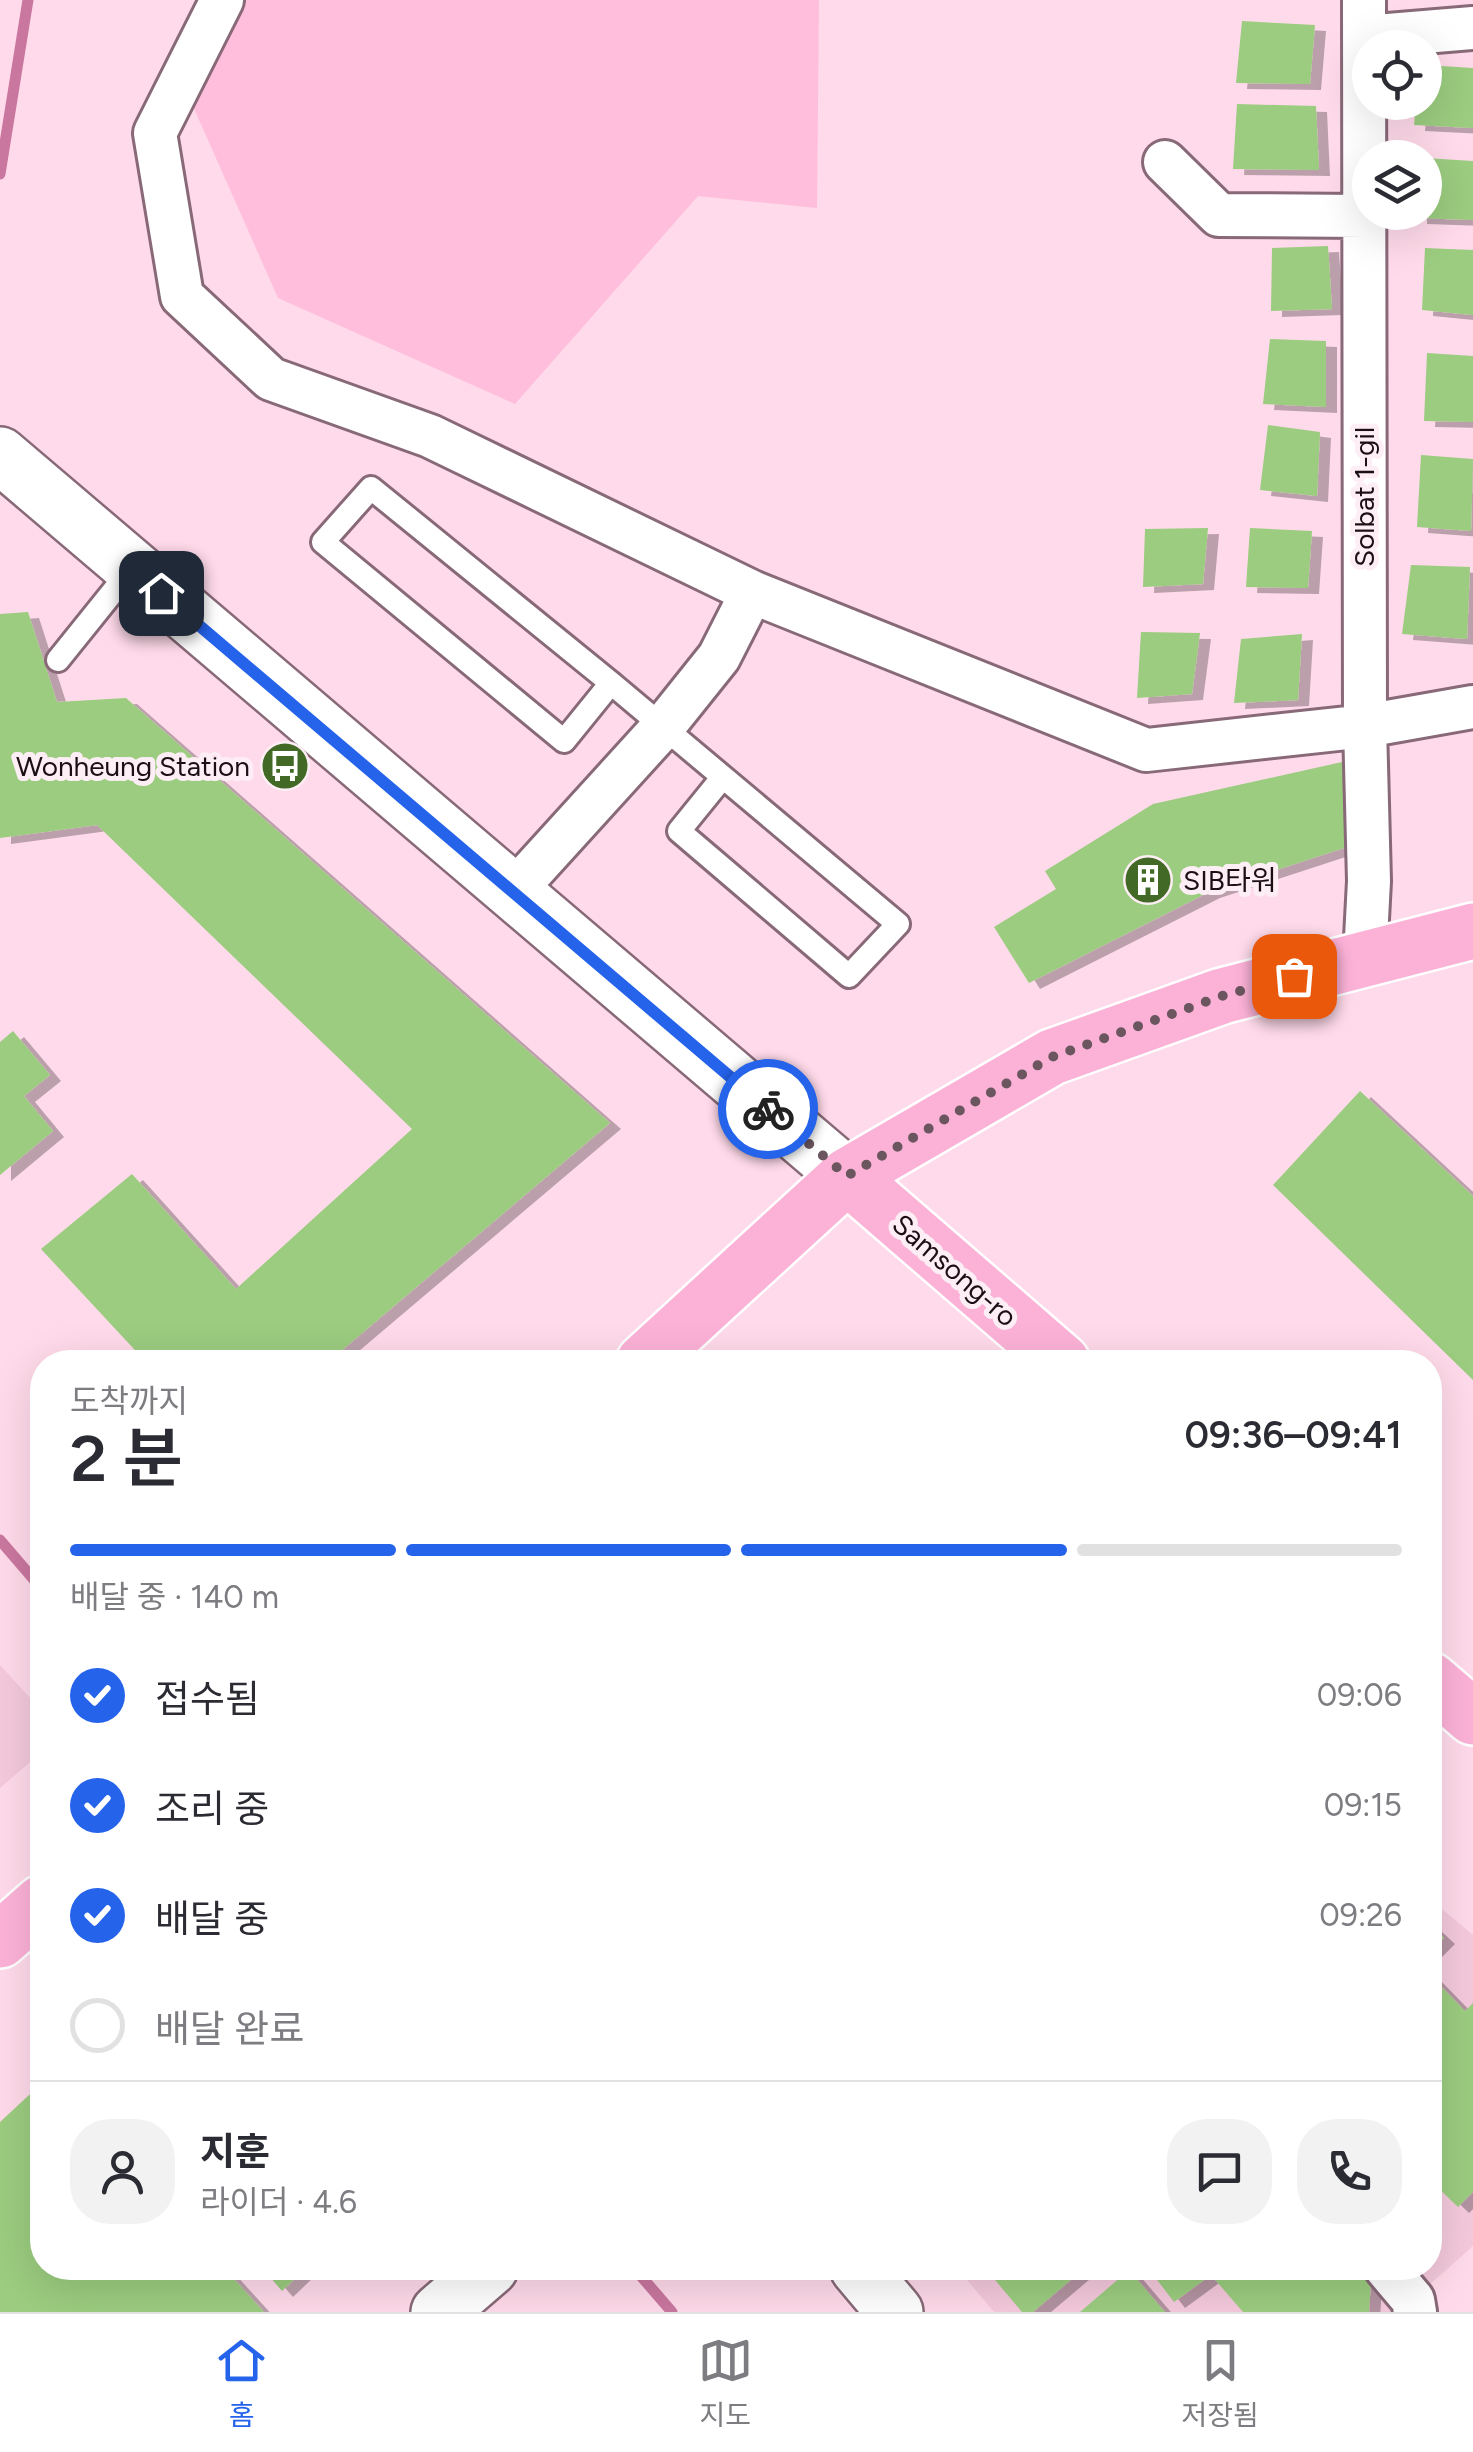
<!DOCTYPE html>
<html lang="ko">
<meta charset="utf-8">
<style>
:root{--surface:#fff;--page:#f2f2f3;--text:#2b2b33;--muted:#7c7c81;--line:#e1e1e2;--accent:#2563eb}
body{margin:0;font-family:Figtree,"Noto Sans KR",sans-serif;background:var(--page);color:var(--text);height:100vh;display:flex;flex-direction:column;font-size:38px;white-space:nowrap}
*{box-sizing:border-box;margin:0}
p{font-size:32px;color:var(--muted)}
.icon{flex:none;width:55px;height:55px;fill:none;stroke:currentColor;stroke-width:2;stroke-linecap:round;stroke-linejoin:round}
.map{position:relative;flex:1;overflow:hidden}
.sheet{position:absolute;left:30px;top:1350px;width:1412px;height:930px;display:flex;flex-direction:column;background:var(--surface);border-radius:40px;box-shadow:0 10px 40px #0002}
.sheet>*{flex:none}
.buttons{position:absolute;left:1352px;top:30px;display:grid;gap:20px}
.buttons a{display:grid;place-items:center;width:90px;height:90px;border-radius:50%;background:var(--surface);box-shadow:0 10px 40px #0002;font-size:50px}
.pin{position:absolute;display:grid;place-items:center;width:85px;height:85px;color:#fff;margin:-42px;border-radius:20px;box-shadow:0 5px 15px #0006}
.courier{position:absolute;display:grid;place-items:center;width:100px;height:100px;margin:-50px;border:8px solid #2563eb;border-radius:50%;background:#fff;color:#222;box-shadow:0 2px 12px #0007}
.overview em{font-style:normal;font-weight:600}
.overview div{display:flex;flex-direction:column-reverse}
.overview{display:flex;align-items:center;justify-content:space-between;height:170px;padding:0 40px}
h1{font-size:65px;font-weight:600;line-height:75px}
.bar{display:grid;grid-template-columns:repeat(4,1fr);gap:15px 10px;align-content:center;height:120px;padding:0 40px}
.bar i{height:12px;border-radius:8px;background:var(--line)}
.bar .current{background:var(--accent)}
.bar p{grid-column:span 4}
.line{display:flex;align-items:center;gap:25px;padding:0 40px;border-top:2px solid var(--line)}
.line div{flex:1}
.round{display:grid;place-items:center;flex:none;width:105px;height:105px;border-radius:40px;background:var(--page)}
ol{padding:0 40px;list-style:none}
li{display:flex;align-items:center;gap:30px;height:110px}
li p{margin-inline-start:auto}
li .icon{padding:10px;border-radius:50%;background:var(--accent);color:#fff;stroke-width:4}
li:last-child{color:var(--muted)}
li i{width:55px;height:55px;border:5px solid var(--line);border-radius:50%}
.dock{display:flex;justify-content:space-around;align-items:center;height:140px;border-top:2px solid var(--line);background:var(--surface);font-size:28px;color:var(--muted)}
.dock a{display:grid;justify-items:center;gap:5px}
.dock .current{color:var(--accent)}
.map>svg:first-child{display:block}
</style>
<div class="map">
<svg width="1473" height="2312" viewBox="0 0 1473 2312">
<defs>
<filter id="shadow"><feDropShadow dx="11" dy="6" stdDeviation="0" flood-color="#0004"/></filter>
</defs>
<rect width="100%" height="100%" fill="#ffdaea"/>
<path fill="#f4c9dc" d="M0,1665L42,1711V1752L0,1788Z
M1430,1899L1473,1935V2246L1399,2312H994L957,2268H1430Z"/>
<path fill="#ffbedb" d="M243,0H819L817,208L698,196L515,404L278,298L192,104Z"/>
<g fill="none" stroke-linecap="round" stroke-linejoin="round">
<path stroke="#ca779f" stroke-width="11" d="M0,174L28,0
M0,1540L42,1589
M634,2268L672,2312"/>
</g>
<path fill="#9bcc7f" filter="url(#shadow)" d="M1242,21L1315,25L1310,84L1236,83Z
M1425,65L1473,68V128L1414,125L1416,102H1425Z
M1237,104L1316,106L1319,170L1233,169Z
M1425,158L1473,161V220L1416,218V212H1425Z
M1328,246L1332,309L1271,311L1272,248Z
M1425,248L1473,250V315L1422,310Z
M1270,339L1326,341V407L1263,404Z
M1427,353L1473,356V422L1424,421Z
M1268,425L1320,432L1317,496L1260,490Z
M1421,455L1473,459L1471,531L1417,527Z
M1208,528L1203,584L1143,587L1145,529Z
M1250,528L1312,531L1308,588L1246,587Z
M1411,565L1470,567L1467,639L1402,634Z
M28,612L57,702L126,698L610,1123L328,1362H146L41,1249L132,1174L236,1289L412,1129L97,825L0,838V614Z
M1141,632L1200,633L1192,694L1137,698Z
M1302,634L1298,700L1234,703L1241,639Z
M1342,762L1353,845L1209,892L1029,983L994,927L1056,889L1045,871L1153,804Z
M13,1031L50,1075L24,1096L53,1131L0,1175V1042Z
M1360,1091L1473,1196V1380L1273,1185Z
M1430,1925L1444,1938L1430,1952Z
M1430,1975L1465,2011L1473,2003V2192L1458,2207L1430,2180Z
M42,2083V2268H224L264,2312H0V2122Z
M262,2268H306L282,2291Z
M985,2268H1085L1033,2312H1022Z
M1148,2268H1357L1371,2281L1369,2312H1243L1211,2275L1174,2302Z
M1129,2270L1165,2312H1080Z"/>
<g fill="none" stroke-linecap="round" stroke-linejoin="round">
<g stroke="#886977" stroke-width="28">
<path id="service" d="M58,660L132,568
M611,683L564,741L323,542L371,488L611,683L898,924L849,976L679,831L722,778"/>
</g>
<g stroke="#886977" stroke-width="48">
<path id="minor" d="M222,0L155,133L182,296L271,379L430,436L752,592L1146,750L1365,726L1473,707
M1364,0L1365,726L1369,881L1365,957
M1364,37L1473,28
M1165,162L1219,215L1364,216
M512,893L663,727L719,657L752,592
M1386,2268L1413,2300L1415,2312"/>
</g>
<g stroke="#886977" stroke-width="60">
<path id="tertiary" d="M0,455L847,1176
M858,2268L895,2312
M439,2312L490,2268"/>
</g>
<g stroke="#fff" stroke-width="60">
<path id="primary" d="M847,1176L1062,1362
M644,1362L847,1176L1052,1057L1222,996L1473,931
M1430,1680L1473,1717
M0,1940L42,1903"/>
</g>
<use href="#service" stroke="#fff" stroke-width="22"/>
<use href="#minor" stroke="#fff" stroke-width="42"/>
<use href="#tertiary" stroke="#fff" stroke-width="55"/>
<use href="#primary" stroke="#fcb2d7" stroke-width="55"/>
</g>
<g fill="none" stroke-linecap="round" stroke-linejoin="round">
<path stroke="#6b565f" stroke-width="10" stroke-dasharray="0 18" d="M768,1109L847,1176L1052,1057L1222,996L1294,976"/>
<path stroke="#2563eb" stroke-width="12" d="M161,593L768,1109"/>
</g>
<defs>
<g id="bus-disc" transform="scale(2.5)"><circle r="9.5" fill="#426a26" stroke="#fdeef5"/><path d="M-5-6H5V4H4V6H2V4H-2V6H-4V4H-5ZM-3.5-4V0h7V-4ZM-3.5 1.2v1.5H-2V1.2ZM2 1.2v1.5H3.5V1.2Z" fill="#fff"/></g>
<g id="building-disc" transform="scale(2.5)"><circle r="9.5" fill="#426a26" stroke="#fdeef5"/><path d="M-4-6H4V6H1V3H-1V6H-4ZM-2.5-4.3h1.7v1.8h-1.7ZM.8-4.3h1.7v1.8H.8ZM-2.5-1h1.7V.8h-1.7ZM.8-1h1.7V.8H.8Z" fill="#fff"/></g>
</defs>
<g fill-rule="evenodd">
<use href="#bus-disc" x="285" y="766"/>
<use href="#building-disc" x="1148" y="880"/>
</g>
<g text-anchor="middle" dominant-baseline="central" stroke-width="10" stroke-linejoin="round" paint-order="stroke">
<g font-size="28" fill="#1b0f14" stroke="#fdeef5">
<text transform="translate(1364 497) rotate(-90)">Solbat 1-gil</text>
<text transform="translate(955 1270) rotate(41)">Samsong-ro</text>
</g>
<g font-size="28" fill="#1b0f14" stroke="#fdeef5" text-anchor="end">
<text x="250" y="766">Wonheung Station</text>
<text x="1183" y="880" text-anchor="start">SIB타워</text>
</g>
</g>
</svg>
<div class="buttons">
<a><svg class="icon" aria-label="locate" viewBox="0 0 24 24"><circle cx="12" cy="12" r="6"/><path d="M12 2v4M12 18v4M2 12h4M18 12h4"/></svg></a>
<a><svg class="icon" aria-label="layers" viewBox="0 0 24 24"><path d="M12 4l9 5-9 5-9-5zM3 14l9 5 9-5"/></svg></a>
</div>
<div class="pin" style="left:1294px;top:976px;background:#ea580c"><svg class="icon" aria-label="bag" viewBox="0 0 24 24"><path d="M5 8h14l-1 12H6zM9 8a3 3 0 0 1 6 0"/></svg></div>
<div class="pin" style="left:161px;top:593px;background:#1f2937"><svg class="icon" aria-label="home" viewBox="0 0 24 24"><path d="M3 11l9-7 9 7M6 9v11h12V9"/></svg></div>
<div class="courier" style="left:768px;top:1109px"><svg class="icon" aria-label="bike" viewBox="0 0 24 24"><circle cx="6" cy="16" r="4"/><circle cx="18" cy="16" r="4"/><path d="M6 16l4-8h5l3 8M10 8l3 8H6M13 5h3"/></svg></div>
<section class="sheet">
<div class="overview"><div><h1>2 분</h1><p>도착까지</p></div><em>09:36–09:41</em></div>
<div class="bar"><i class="current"></i><i class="current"></i><i class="current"></i><i></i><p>배달 중 · 140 m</p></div>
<ol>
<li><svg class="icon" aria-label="check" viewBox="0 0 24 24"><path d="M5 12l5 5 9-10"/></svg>접수됨<p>09:06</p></li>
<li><svg class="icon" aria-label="check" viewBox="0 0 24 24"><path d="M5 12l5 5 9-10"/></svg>조리 중<p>09:15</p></li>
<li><svg class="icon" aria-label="check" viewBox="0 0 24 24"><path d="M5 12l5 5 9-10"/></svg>배달 중<p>09:26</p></li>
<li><i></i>배달 완료</li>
</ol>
<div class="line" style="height:180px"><a class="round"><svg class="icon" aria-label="person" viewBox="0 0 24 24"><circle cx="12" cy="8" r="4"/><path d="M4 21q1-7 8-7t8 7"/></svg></a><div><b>지훈</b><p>라이더 · 4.6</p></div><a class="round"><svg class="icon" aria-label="chat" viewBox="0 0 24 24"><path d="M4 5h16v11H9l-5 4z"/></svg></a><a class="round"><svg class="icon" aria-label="phone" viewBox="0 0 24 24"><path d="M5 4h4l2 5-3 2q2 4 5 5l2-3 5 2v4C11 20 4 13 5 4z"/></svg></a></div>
</section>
</div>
<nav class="dock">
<a class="current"><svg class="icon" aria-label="home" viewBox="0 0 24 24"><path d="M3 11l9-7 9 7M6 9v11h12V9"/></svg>홈</a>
<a><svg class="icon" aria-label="map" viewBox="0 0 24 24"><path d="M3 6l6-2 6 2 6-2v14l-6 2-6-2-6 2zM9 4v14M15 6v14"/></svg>지도</a>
<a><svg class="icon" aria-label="saved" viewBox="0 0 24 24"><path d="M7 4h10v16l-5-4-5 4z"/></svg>저장됨</a>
</nav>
